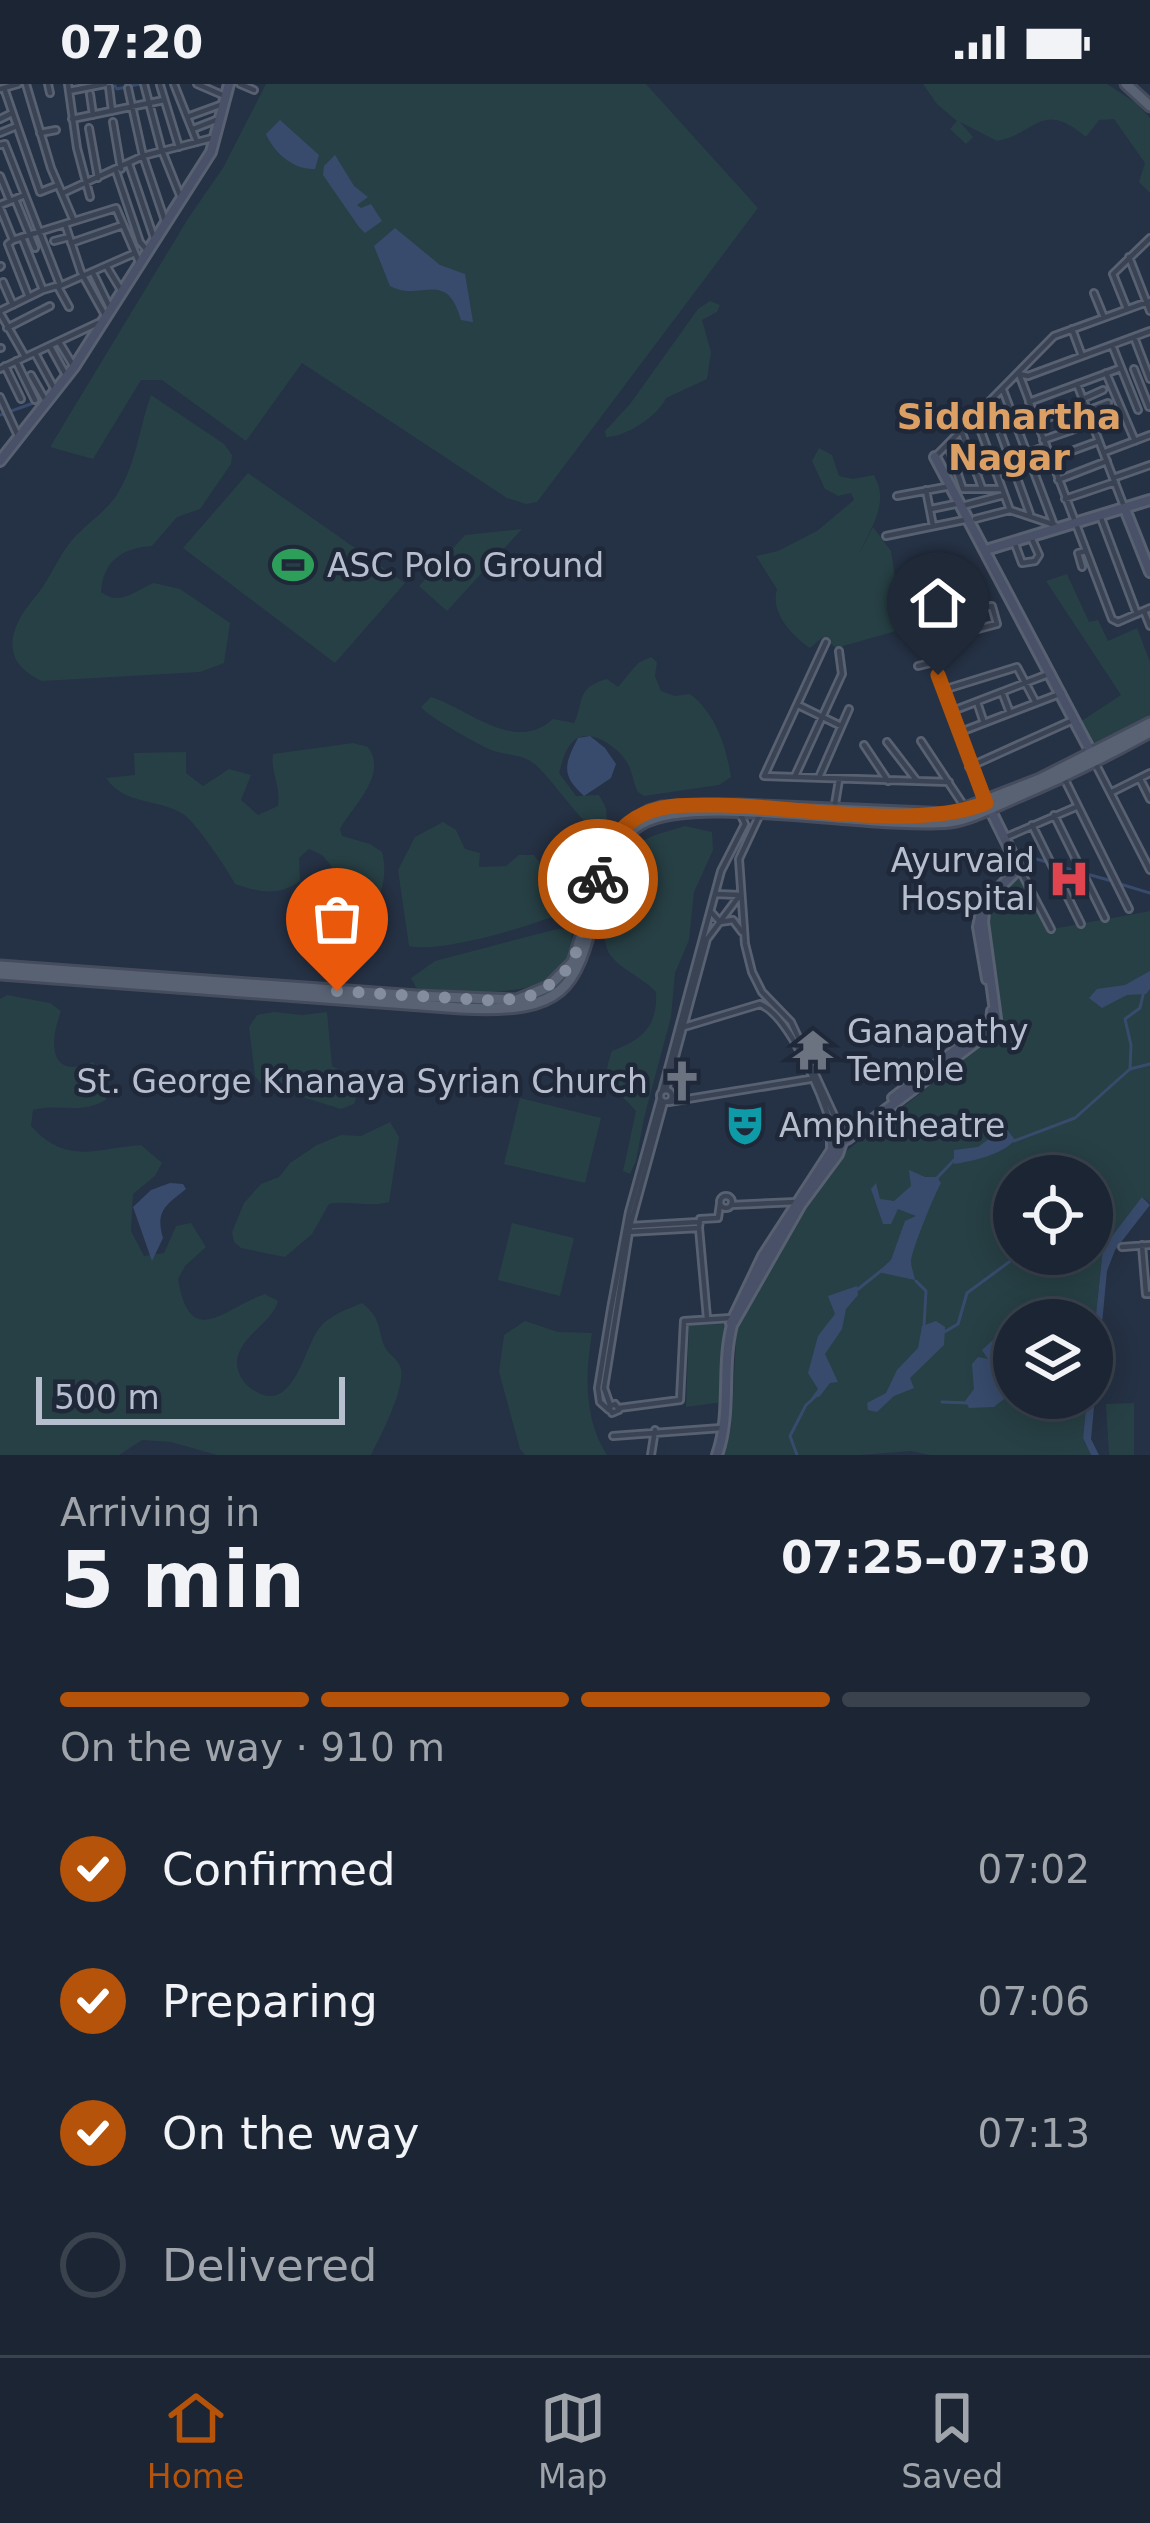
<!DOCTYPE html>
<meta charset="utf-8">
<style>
:root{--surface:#1c2533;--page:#252d3b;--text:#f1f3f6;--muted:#a0a5ac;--line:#3a424e;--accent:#b45309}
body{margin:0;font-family:"DejaVu Sans",sans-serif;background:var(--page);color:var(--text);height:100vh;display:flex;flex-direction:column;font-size:45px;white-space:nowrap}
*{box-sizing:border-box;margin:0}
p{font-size:39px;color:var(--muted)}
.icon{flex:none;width:66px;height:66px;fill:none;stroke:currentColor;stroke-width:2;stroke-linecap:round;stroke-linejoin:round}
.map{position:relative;height:1371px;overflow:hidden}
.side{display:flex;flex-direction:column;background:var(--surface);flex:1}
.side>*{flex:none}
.fabs{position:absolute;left:993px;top:1071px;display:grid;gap:24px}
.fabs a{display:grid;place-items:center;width:120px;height:120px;border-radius:50%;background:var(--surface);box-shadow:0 6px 30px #0003,0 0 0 3px var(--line);font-size:60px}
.scale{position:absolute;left:36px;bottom:30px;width:309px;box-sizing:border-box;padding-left:12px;border:6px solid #b7becd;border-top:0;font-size:33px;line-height:42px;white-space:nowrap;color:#b7becd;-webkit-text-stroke:9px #1f2839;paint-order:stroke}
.pin{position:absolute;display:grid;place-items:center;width:102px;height:102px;color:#fff;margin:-123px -51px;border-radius:50% 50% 50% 0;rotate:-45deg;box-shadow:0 0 12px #0007}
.pin .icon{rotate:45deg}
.courier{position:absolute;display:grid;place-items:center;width:120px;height:120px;margin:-60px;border:9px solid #b45309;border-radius:50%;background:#fff;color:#222;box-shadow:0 3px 15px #0007}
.summary em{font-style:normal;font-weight:600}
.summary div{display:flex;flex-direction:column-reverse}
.summary{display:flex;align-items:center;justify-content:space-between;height:204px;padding:0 60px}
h1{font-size:78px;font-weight:600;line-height:90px}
.bar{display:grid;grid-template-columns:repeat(4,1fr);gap:18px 12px;align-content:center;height:144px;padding:0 60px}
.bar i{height:15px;border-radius:9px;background:var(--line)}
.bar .active{background:var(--accent)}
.bar p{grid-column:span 4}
ol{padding:0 60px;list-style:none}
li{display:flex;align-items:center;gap:36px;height:132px}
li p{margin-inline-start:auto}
li .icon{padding:12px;border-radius:50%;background:var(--accent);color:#fff;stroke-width:4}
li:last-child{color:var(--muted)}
li i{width:66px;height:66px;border:6px solid var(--line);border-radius:50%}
.status{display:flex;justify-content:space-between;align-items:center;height:84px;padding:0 60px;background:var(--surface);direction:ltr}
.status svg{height:33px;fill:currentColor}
.tabs{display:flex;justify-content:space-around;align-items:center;height:168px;border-top:3px solid var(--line);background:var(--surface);font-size:33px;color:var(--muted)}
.tabs a{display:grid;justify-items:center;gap:6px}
.tabs .active{color:var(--accent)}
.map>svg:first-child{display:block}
</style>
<div class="status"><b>07:20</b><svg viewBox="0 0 49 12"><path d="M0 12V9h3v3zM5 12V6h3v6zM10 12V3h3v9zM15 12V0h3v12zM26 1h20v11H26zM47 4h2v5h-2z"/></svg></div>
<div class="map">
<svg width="1150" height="1371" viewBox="0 0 1150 1371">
<rect width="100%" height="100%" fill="#253144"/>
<path fill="#274045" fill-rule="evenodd" d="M266,0H646L758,124L537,418L526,420L507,414L302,279L246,357L162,296H141L93,375L50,363L189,133L223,84Z
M923,0H1107L1136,19L1150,34V109L1139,98L1145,79L1114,35L1099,36L1086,53C1040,15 1037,50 997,57L960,38L973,53L966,60L950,45L957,37L937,20Z
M710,217L720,221L717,228L702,236L711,268L707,295L666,314C658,332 626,353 606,353L605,347L630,320L698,225Z
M151,311L224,360L232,371L231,380L200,425L177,433L152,462C122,464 103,477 101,508C122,523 135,506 154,499L180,505L230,539L224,579L200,588L42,597C0,578 7,545 36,512C50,495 58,473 72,456C87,439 106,428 118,409C137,377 139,344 151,311Z
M819,364L832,371L839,392L853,395L874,391C890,419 871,443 859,470L873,443L891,467L903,545L836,564L823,553L810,564C791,551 770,528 777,505L756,472L778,467L817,447L854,416L851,409L838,412L825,405L812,377Z
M248,389L405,499L335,579L183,464Z
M522,445L447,527L419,502L465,451Z
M1067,490L1089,538L1098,536L1108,557L1137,544L1150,578V632L1093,663L1080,638L1121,611L1046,497Z
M651,573L657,578L655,592L661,607L675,612L690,610C716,630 726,662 731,693L719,701L644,712L638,708C633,699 633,689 628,680C618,662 585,639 570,661C564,668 562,680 559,689L576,712L599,711L606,724L607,737L590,742C571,726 547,688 532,678C522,671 506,671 494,667C482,663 427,632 421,623L431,613C469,625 515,670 553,635L574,639C585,617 575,604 607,595L618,603L638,579Z
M353,659L368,663C388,691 354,720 340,745L342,752L370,760L382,768C392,804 369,850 329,852L325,837L341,809L342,795L322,771L309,765L299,774L300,797C277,813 259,808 235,800C228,786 194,736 183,730C158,714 125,722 106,694L135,691L134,669L186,668V689L203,702L229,685L251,691L241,716L258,731L278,722C281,702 270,686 273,670Z
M443,738L456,746L465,765L480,769L479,783L506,782L519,771H534L556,800L572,813L571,825C541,840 438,870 409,862L398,786L415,753Z
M685,742L712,748L713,766L694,808L689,856L675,889L671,933L644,1034L636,1077L630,1090L623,1087L636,1027C616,1002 598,1005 612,967C642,956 658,942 656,908C643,893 614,883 607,865C597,840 620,775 640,759C652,750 670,747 685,742Z
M1019,790L1047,846L1150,827V1119L1143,1113L1103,1164L1092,1268V1236H1014V1314H1087L1083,1354L1091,1371H930L911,1367L860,1371H721L731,1344L737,1240L798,1134L845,1068L1004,944L987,832L988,815ZM1014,1092H1092V1170H1014Z
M557,845L572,846C575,927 466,905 417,905L411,894L435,877Z
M7,911L50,919L61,927C50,956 47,997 93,978C103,990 106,1000 106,1016C80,1031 60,1019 33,1026L31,1042C67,1082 97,1064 141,1061L162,1079L155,1092L133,1110L131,1147L144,1172L164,1169L176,1142L191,1139L206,1163L185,1182L178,1195C190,1268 225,1223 265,1210L278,1217C272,1240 240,1251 237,1277C236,1286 242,1297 248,1302C294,1340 304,1259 321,1242C332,1230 348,1225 362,1219C379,1232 378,1241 383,1259C386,1269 396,1273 400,1282C408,1300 380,1353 371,1371H217L171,1358L142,1356L119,1371H0V915Z
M274,928L302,931L327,928L332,982L362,997L354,1020L341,1025L261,1000L255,992L249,943L257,931Z
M520,1014L601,1034L585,1099L504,1080Z
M390,1038L399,1053L389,1118C369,1124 350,1116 329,1120L312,1150L285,1173L241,1164L234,1158L232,1148L244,1119L261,1100L279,1093L290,1079L317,1061L341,1051L361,1052Z
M512,1139L574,1154L560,1212L498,1196Z
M525,1237L558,1248L592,1249C585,1290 584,1336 607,1371H525L520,1365L499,1288L504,1251Z
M729,1240L724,1261L723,1318L686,1323L689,1241Z
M1134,1319V1371H1109L1106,1320Z"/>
<path fill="#384b6c" d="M280,36L319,71L315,85C294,86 274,69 266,50Z
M335,71L354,102L368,113L357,121L361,124L371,120L382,137L365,149L359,143L323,91L324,82Z
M395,144L440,181L465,190L473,238L461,236C446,183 421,219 390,202L374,162Z
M590,652L605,664L616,680L611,694L584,712C561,691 564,681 578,654Z
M1150,887V905L1146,910L1127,911L1102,924L1089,914L1097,905L1125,901Z
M1005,1043L1015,1056C1003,1070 974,1077 954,1080V1066L978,1063Z
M909,1086L925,1093H937L941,1099C935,1109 912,1165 911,1177C911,1183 914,1190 915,1196L878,1188L891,1176L905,1137L916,1132L898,1125L891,1140H883L871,1105L876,1099L880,1115L894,1117L911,1102Z
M170,1099L183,1100L186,1105C166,1121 155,1127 163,1154L152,1177L133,1123L151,1106Z
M1142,1113L1150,1121L1115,1166L1107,1187L1091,1355L1099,1371H1091L1083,1354L1087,1314H1092V1268L1103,1164Z
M857,1202L858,1211L846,1225L842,1245L825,1270L838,1298L830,1299L820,1312L810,1316L818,1305L808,1289L818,1252L835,1230L828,1212Z
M936,1237L945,1243L944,1261L910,1294L914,1304L894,1312L877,1328L868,1326L867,1319L886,1309L897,1286L918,1264L922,1242Z
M1005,1245L1014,1249V1307L994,1323L969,1324L965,1317L974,1305L972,1280L978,1273L988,1275L982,1266Z"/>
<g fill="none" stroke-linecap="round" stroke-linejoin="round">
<path stroke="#384b6c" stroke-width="3" d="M115,2L117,5L140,0
M0,331L39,317
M1016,769L1050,779
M1058,782L1112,797
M1120,800L1150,809
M1130,985L1150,980
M1014,1057L1075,1034L1130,985L1131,961L1125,935L1140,924L1143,911
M936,1095L954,1076
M916,1197L926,1207L924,1242
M857,1206L882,1186
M941,1250L958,1240L967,1209L1020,1170
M942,1318L969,1319
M797,1371L790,1352L806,1321L815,1313"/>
<g stroke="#586171" stroke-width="10">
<path id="street" d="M26,0L51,84L73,135
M48,0L50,9
M68,0L77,64L90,113
M144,0L161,64L181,114
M174,0L197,58
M197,0L227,13
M240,0L254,6
M160,1L179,63
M109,3L112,27
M4,4L40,108L58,101
M128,4L143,72L165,137
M0,5L18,0
M69,7L105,0
M90,10L93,31
M187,33L220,21
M0,35L12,29
M72,35L164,16
M113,38L121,85
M89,44L98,94
M193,45L216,36
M0,49L17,42
M40,49L56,46
M0,61L5,60L25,111L0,121
M129,80L154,154
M116,87L140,158L146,165
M0,92L9,114
M63,109L143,72L216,53
M25,111L60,201L43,206
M15,115L35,164
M0,124L13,156L8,160L28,211
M65,140L81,188L106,233
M13,156L116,124L139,178
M54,157L69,153
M71,159L123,141
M1129,173L1150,227
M0,183L1,182
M107,183L121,206
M94,191L110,224
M3,198L13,221
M60,202L135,169
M58,203L69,223
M1094,209L1103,231
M1127,225L1113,190L1150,154
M0,227L43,206L22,153
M0,229L24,271
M7,244L50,222
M1072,245L1082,272
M1134,253L1150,295
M59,258L74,283
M1112,261L1138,326
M50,262L67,293
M0,264H1
M35,269L55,306
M16,277L35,316
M5,282L21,315
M0,285L98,239
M1134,285L1149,323
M1106,289L1135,357
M1019,290L1112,535L1118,538L1150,524
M1019,290L1028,292L1150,247
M31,291L47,319
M1077,300L1125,425
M1003,306L1054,441
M0,313L18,352
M1083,315L1103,306
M1029,318L1121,284
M990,320L1030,430
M1087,327L1108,319
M976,334L1010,426
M1037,338L1085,320
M1095,347L1116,338
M962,349L982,404
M1043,356L1092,339
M948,361L963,405H1001
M1105,368L1150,351
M935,373L1054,252L1150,217
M1050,375L1099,357
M976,388L1044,363
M1113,394L1150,381
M1058,396L1107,377
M926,406L933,442
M897,412L951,402
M1065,415L1115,398
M966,421L1004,411
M931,425L960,419
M1101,434L1137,530
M975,435L1010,426L1055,441
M886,452L969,435
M1015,460L1022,479L1035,477L1039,471L1031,453
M1082,483L1078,469L1086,467
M1144,527L1150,542
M826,558L764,692L949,698
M918,582L942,576L931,535L992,522L997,540L936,556
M938,591L984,715
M943,606L1017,583L1036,619
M1002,608L1010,629
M977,618L984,639
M798,621L841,642
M950,628L1051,589
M958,649L1062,609
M921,657L964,722
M887,658L917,697
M864,661L888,697
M1095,679L1150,786
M969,683L1073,636
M820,691L849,625
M795,692L842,590L839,567
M1140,695L1150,715
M1065,696L1129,825
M1112,708L1150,689
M834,726L839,696
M760,730L739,775L745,860L752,888L762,908L791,938L838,1040
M1054,731L1105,834
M1032,741L1081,840
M1004,754L1076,723
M1019,784L1051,845
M711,828L720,838L733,836L742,848
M684,943L760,920C790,932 823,1013 832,1044
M660 1012a6 6 0 1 1 12 0a6 6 0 1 1-12 0Z
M666,1006L707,855L740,811L715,810
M662,1007L721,787L745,740L740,729
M669,1018L810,995
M720 1118a6 6 0 1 1 12 0a6 6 0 1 1-12 0Z
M731,1121L797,1118
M631,1142L698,1138
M699,1144L707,1234
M627,1148L699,1144L700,1135L718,1134L720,1120
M1142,1161L1146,1210H1150
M1122,1163L1150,1161
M615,1320L619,1326L612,1329L609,1323Z
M610,1321L604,1304L630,1142L664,1018
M619,1324L680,1316L684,1237L731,1234
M609,1326L600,1318L598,1304L611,1225L629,1128L660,1016
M613,1352L721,1344
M651,1371L655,1346"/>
</g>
<g stroke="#586171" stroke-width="14">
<path id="secondary" d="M935,373L1092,670
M0,377L74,283L211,68L229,0
M1125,425L1150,488
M986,466L1150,416
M980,833L978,843L987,895
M893,1014L991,939L992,927
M830 1049a9 9 0 1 1 18 0a9 9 0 1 1-18 0Z
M847,1055L997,942L983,838L985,818L1019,784L990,725
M731,1239L763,1172L832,1066V1055
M717,1371C732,1328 721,1284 732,1241L801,1120L838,1070L842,1058"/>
</g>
<g stroke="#444c5d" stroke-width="15">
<path id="primary" d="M1126,0L1150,22
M0,882L417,912L517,916L548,903L573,878L610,760L626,741L649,727L662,723L738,721L950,730L1040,695L1150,639
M0,890L461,924C585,931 574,892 606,792C612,772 622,751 641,740C694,708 878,746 950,738C971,735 991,724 1010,716C1058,696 1105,673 1150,648"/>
</g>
<use href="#street" stroke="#3a4353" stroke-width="4.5"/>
<use href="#secondary" stroke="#485167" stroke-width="8"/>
<use href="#primary" stroke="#586273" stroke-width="9"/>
</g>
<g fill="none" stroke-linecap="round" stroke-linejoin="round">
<path stroke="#848d9d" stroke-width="12" stroke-dasharray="0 21.6" d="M337,907L500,917L533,911L558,895L573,878L598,795"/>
<path stroke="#b45309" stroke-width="15" d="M598,795C605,770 613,748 636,734C661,719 690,721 718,721C795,722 916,747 986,719L938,591"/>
</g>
<defs>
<g id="stadium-bare" transform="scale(3.24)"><path d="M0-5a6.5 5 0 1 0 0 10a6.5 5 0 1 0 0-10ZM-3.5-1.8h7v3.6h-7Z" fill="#2e9e5b" stroke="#1f2839" stroke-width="2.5" paint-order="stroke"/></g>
<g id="hospital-bare" transform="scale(3.24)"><path d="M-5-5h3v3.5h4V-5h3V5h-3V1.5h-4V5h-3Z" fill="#e0444e" stroke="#1f2839" stroke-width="2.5" paint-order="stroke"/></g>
<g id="temple-bare" transform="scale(3.24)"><path d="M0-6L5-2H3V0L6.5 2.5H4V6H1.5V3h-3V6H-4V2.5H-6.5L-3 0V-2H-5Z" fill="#6b7280" stroke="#1f2839" stroke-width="2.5" paint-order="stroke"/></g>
<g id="church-bare" transform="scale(3.24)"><path d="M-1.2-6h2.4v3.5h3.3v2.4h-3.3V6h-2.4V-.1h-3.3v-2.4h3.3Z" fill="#6b7280" stroke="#1f2839" stroke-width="2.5" paint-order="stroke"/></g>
<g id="theatre-bare" transform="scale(3.24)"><path d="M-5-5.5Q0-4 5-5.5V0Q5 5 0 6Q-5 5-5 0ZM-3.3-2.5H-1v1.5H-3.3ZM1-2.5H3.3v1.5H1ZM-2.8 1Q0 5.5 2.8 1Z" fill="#0f9aa8" stroke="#1f2839" stroke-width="2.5" paint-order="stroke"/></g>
</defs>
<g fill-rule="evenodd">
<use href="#stadium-bare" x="293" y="481"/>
<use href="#hospital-bare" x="1069" y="795"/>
<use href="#temple-bare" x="813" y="966"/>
<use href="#church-bare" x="682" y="997"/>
<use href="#theatre-bare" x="745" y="1041"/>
</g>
<g text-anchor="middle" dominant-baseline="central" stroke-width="9" stroke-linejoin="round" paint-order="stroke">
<g font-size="33" fill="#b7becd" stroke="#1f2839" text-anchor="start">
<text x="327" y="481">ASC Polo Ground</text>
<text x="1035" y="776" text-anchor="end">Ayurvaid<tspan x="1035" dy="38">Hospital</tspan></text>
<text x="847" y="947">Ganapathy<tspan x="847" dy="38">Temple</tspan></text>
<text x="648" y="997" text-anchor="end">St. George Knanaya Syrian Church</text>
<text x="779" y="1041">Amphitheatre</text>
</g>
<g font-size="36" font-weight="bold" fill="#dc9f64" stroke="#1f2839">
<text x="1009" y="332">Siddhartha<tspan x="1009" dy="41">Nagar</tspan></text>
</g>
</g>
</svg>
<div class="fabs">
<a><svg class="icon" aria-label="locate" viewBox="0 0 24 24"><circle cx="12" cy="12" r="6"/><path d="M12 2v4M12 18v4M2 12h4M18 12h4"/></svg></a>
<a><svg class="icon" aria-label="layers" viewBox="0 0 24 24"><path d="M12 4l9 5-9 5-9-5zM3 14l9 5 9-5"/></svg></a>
</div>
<div class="scale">500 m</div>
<div class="pin" style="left:337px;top:907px;background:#ea580c"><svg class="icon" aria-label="bag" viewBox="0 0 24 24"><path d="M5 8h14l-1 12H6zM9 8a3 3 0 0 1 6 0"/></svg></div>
<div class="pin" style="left:938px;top:591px;background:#1f2937"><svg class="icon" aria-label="home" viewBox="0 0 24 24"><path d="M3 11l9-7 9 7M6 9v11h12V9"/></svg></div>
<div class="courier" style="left:598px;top:795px"><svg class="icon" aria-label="bike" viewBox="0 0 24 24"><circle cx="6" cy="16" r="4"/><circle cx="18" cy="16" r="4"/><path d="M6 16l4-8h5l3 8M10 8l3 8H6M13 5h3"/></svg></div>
</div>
<section class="side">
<div class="summary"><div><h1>5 min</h1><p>Arriving in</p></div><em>07:25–07:30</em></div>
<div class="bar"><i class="active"></i><i class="active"></i><i class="active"></i><i></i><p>On the way · 910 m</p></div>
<ol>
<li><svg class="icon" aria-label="check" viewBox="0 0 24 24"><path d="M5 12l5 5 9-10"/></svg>Confirmed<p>07:02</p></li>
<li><svg class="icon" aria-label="check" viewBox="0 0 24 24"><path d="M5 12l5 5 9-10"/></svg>Preparing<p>07:06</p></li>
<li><svg class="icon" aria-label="check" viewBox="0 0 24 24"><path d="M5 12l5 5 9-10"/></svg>On the way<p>07:13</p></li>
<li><i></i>Delivered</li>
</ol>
</section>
<nav class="tabs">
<a class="active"><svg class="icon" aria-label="home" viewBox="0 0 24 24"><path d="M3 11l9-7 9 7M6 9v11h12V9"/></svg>Home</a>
<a><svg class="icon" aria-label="map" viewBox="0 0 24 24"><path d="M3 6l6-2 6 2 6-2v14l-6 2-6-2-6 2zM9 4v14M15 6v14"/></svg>Map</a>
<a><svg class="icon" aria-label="saved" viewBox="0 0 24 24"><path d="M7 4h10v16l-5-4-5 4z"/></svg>Saved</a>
</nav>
